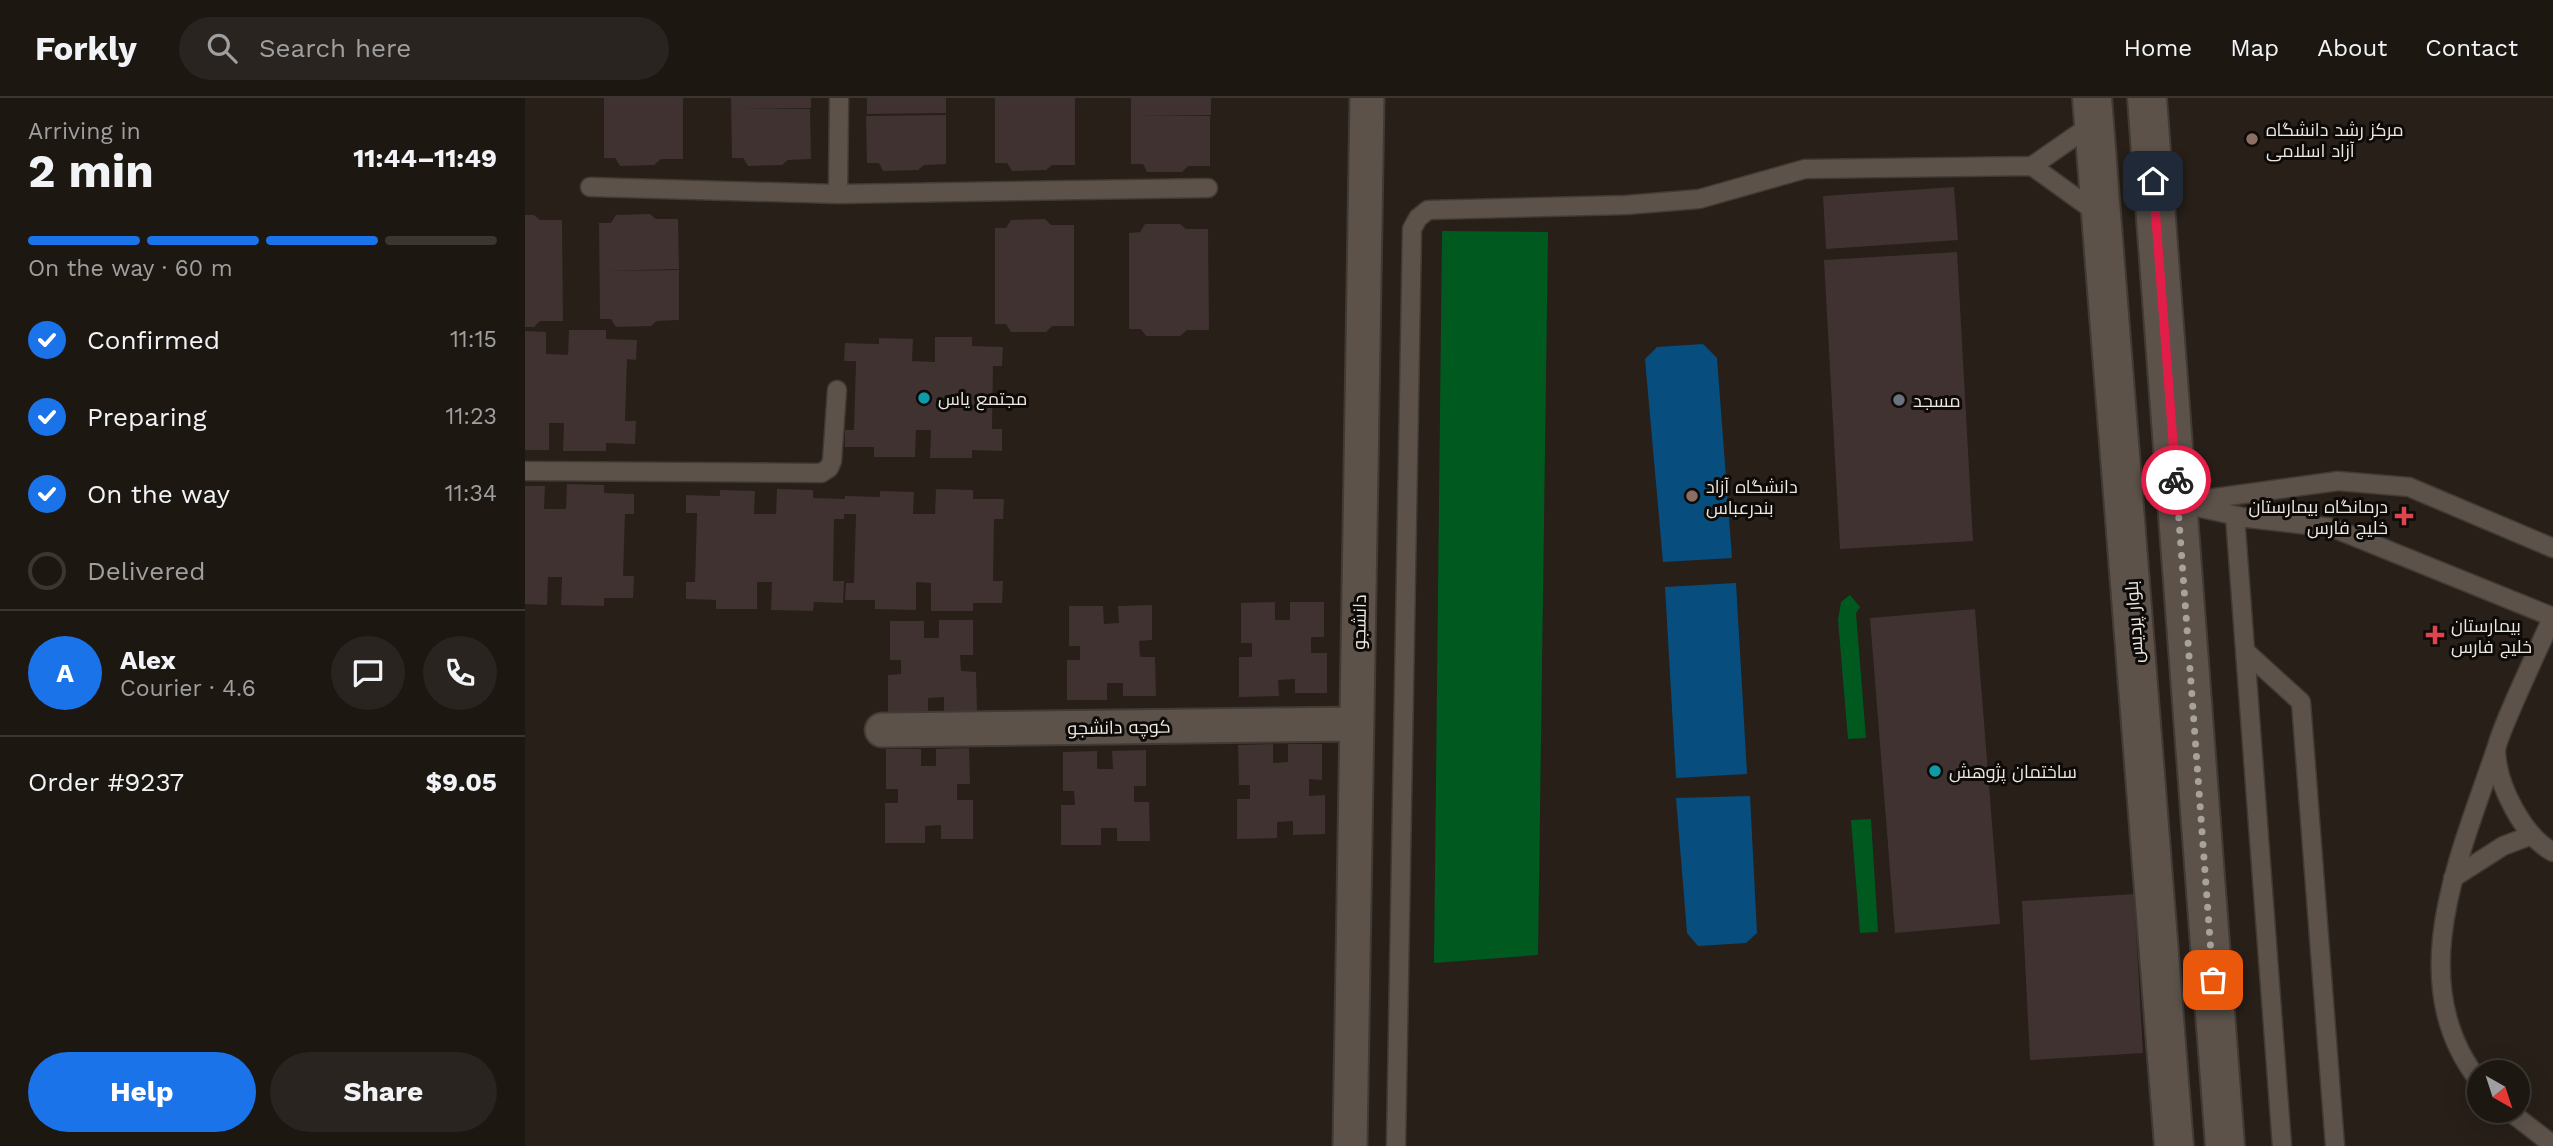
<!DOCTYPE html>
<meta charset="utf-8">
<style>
:root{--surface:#1d1712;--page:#2a2420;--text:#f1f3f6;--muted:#a09f9f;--line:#3b3632;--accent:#1a73e8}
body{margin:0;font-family:"Work Sans",Cairo,sans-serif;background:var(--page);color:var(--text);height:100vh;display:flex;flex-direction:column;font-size:26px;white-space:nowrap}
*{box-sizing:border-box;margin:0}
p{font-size:23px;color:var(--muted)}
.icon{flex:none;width:38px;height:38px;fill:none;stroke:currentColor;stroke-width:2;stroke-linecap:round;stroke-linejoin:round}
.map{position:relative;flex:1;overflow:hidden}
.panel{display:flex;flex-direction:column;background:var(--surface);width:525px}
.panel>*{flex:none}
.needle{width:46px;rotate:141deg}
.controls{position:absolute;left:1942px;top:962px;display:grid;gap:14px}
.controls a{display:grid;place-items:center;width:63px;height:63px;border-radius:50%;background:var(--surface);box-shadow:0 7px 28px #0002,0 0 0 2px var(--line);font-size:35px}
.pin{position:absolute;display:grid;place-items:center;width:60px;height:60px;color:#fff;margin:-30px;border-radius:14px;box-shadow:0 4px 10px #0006}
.courier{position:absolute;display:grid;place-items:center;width:70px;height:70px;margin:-35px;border:5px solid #e11d48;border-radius:50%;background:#fff;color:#222;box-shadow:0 2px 9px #0007}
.overview em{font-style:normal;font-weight:700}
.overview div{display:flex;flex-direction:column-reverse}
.overview{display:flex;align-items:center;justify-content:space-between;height:119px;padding:0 28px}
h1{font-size:46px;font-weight:700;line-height:52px}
.bar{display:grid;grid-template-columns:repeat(4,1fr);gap:10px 7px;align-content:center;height:84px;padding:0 28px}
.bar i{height:9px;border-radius:5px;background:var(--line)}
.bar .on{background:var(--accent)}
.bar p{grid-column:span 4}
.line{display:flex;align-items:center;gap:18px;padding:0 28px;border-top:2px solid var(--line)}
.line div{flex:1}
.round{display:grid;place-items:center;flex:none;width:74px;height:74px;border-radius:37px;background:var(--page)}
ol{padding:0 28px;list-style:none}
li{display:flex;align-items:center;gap:21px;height:77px}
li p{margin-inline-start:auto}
li .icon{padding:7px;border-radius:50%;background:var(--accent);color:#fff;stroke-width:4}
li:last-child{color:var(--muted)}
li i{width:38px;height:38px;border:4px solid var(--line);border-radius:50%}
.action{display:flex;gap:14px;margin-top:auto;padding:14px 28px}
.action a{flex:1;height:80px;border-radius:42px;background:var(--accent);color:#fff;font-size:28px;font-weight:700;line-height:80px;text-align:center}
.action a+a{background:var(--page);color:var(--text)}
header{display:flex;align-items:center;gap:42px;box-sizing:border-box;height:98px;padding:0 35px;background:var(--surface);border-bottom:2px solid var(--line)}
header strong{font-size:33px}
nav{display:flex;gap:38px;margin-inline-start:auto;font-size:24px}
.search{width:490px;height:63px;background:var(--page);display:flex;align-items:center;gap:18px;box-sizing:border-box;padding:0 24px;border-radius:38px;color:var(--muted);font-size:26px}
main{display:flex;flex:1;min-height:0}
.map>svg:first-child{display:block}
</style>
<header>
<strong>Forkly</strong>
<div class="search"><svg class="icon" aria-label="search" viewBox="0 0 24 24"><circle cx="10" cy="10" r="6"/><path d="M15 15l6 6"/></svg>Search here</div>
<nav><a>Home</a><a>Map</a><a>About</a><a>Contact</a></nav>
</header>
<main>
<section class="panel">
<div class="overview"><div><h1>2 min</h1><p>Arriving in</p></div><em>11:44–11:49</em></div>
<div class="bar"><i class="on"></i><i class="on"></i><i class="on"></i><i></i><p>On the way · 60 m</p></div>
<ol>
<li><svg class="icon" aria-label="check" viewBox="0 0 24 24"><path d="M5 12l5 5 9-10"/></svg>Confirmed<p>11:15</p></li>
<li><svg class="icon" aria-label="check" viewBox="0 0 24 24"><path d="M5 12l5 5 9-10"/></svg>Preparing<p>11:23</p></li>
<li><svg class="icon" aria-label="check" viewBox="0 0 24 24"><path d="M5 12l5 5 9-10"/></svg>On the way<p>11:34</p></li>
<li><i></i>Delivered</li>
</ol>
<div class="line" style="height:126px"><b class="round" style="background:var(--accent);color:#fff">A</b><div><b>Alex</b><p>Courier · 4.6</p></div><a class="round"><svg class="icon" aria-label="chat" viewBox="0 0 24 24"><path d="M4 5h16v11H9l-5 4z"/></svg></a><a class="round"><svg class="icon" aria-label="phone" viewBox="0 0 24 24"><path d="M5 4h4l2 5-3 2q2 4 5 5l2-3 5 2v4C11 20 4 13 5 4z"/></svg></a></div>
<div class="line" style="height:91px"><div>Order #9237</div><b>$9.05</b></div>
<div class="action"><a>Help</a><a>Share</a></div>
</section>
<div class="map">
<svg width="2028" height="1048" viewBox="0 0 2028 1048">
<rect width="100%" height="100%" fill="#271f18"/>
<path fill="#005a1f" d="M917,133L1023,134L1013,857L909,865Z
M1325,497L1335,509L1331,515L1341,640L1323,641L1313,522L1316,504Z
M1346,721L1353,834L1335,835L1326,722Z"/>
<path fill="#074e7f" d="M1178,246L1192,260L1207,460L1138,464L1120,261L1132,249Z
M1211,485L1222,676L1151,680L1140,489Z
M1225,698L1232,835L1221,845L1173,848L1162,835L1151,700Z"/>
<path fill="#3f3230" d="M79,0H158V61H136L129,67L95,68L90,60H79Z
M206,0H286V10L214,11H285L286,61L263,62L257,67L223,68L218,60H207Z
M342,0H421V15L342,16Z
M470,0H550V67H527L521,72L487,73L482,65H470Z
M606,0H686V17L613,18H685V68H663L657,74H622L618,66H606Z
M421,17V66L399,67L393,72L358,73L354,65H342L341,18Z
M1429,89L1433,142L1301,151L1298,98Z
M125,116L131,121H153L154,171L78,173L154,172V222L132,223L126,228L91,229L86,221H75L74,125H86L91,117Z
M0,117H9L15,122H37L38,223H15L9,229H0Z
M520,121L526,127H549V228H527L521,234H486L481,226H470V130H481L486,122Z
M620,126H655L661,131H683L684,232H662L655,238H621L616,231H604V135L615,134Z
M1432,154L1448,443L1315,451L1299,162Z
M44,232H81V241L112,242L111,262L102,261L100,323H111L110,346L81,345V353H38L39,325H24V352H0V233L21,234V256L43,257Z
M410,239H447V248L478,249L477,268H468L467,331H477V353L447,352V360H405L406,332H391L390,359H349V349H320V332H329L331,263H319L320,245L354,246V240L388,241L387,263L410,264Z
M42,386L79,387V395L109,396V416H100L98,478H109L108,500H79V508L36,507L37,479H23L22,507L0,506V388H20L19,411H41Z
M252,391L288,392V400L320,401V398L355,399V393L389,394L388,416H410L411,391L448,392V401H479L478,421H469L468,483H478L477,505H448V513H406V485L391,484V512L350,511V502H320L321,485H329L331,416H319V421H309L308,483H319L318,505L289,504L288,513L246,512L247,484H232V511H191V502L161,501V484H170L172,415H161V397L195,398V392L230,393L229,416H251Z
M750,504V522H765V504H799V539H786V555H802V595H770V581L753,582L754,598L714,599V559H727V545H716V505Z
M627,507V542L614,543L615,559H630L631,598H598V585H582V602H542V562H555V548H544V508H578L579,526L594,525L593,508Z
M1450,511L1475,826L1370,835L1345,520Z
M414,522H448V557H435L436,573L451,574L452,613H419V599L403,600V616L363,617V577L376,576V562H365V523H399V540H414Z
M748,646V665L763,664V646H797V682L784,681V698L800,697V736L768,737V723L752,724V740L712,741V701H725V687H714L713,647Z
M444,650L445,686H432V702H448V741H416V727L400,728V745H360V705H373V691H361V651H396V668H411V651Z
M621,652V688H609V704H624L625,743H592V730H576V747H536V707H550L549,693H538V654L572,653V671H588L587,653Z
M1609,796L1618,955L1505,962L1497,803Z"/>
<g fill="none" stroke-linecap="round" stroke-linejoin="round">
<g stroke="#413a35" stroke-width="21">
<path id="lane" d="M1507,68L1575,117
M65,89L313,96L683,90
M313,96L314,0
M0,373L296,375L304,370L307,363L312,292
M1710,418L1757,1048
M2028,518C2019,539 1971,639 1971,653C1972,687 1998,738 2028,754
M2028,519L1808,430L1722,420L1653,405L1813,383L1884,389L2028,450
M1720,553L1776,604L1810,1048
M1928,780L1978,748L2007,737
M1955,984C1875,885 1936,756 1971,651
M1984,1013L2028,1047
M871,1048L887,131L893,120L903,112L1101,107L1174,101L1280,71L1507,68L1569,25"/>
</g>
<g stroke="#413a35" stroke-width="37">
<path id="street" d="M357,632L832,626
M825,1048L842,0"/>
</g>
<g stroke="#413a35" stroke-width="42">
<path id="secondary" d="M1567,0L1649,1048
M1622,0L1700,1048"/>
</g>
<use href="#lane" stroke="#5c524a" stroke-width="18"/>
<use href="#street" stroke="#5c524a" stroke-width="33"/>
<use href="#secondary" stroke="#5c524a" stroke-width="38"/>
</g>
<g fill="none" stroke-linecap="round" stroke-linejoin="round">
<path stroke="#a8a29c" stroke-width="7" stroke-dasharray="0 12.6" d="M1651,382L1688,882"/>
<path stroke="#e11d48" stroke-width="9" d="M1628,83L1651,382"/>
</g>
<g fill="#8d6e63" stroke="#0d0a07" stroke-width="2.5">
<circle cx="1727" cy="41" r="7"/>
<circle cx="1167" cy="398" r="7"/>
</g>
<g fill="#0f9aa8" stroke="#0d0a07" stroke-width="2.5">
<circle cx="399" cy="300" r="7"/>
<circle cx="1410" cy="673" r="7"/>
</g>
<circle fill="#6b7280" stroke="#0d0a07" stroke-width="2.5" cx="1374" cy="302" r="7"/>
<g fill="#e0444e" stroke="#0d0a07" stroke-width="2.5">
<path d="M1875.5 407.5h7v7h7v7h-7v7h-7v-7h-7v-7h7z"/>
<path d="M1906.5 526.5h7v7h7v7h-7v7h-7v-7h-7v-7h7z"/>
</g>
<g text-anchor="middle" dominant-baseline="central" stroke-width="6" stroke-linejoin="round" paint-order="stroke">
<g font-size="18" fill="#eee8e3" stroke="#0d0a07" text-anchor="start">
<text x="1741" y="31">مرکز رشد دانشگاه<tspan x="1741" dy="21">آزاد اسلامی</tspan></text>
<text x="413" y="300">مجتمع یاس</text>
<text x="1388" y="302">مسجد</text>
<text x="1181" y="388">دانشگاه آزاد<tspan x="1181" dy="21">بندرعباس</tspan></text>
<text x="1863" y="408" text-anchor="end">درمانگاه بیمارستان<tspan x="1863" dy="21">خلیج فارس</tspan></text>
<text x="1926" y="527">بیمارستان<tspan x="1926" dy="21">خلیج فارس</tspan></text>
<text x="1424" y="673">ساختمان پژوهش</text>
</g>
<g font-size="18" fill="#eee8e3" stroke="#0d0a07">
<text transform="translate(834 524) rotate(-89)">دانشجو</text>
<text transform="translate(1609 524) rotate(-94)">بلوار پردیس</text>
<text transform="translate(594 629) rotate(-1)">کوچه دانشجو</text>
</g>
</g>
</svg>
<div class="controls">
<a><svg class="needle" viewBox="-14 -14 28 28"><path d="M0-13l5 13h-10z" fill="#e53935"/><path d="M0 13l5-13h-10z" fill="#a09f9f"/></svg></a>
</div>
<div class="pin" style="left:1688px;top:882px;background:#ea580c"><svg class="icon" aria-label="bag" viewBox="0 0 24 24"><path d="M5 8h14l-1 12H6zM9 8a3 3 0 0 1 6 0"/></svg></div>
<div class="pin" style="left:1628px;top:83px;background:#1f2937"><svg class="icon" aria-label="home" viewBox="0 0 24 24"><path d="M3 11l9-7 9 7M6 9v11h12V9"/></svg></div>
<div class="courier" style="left:1651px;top:382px"><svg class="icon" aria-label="bike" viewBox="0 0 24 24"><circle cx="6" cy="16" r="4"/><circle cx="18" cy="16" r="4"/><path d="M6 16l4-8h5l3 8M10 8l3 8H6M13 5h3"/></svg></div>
</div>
</main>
